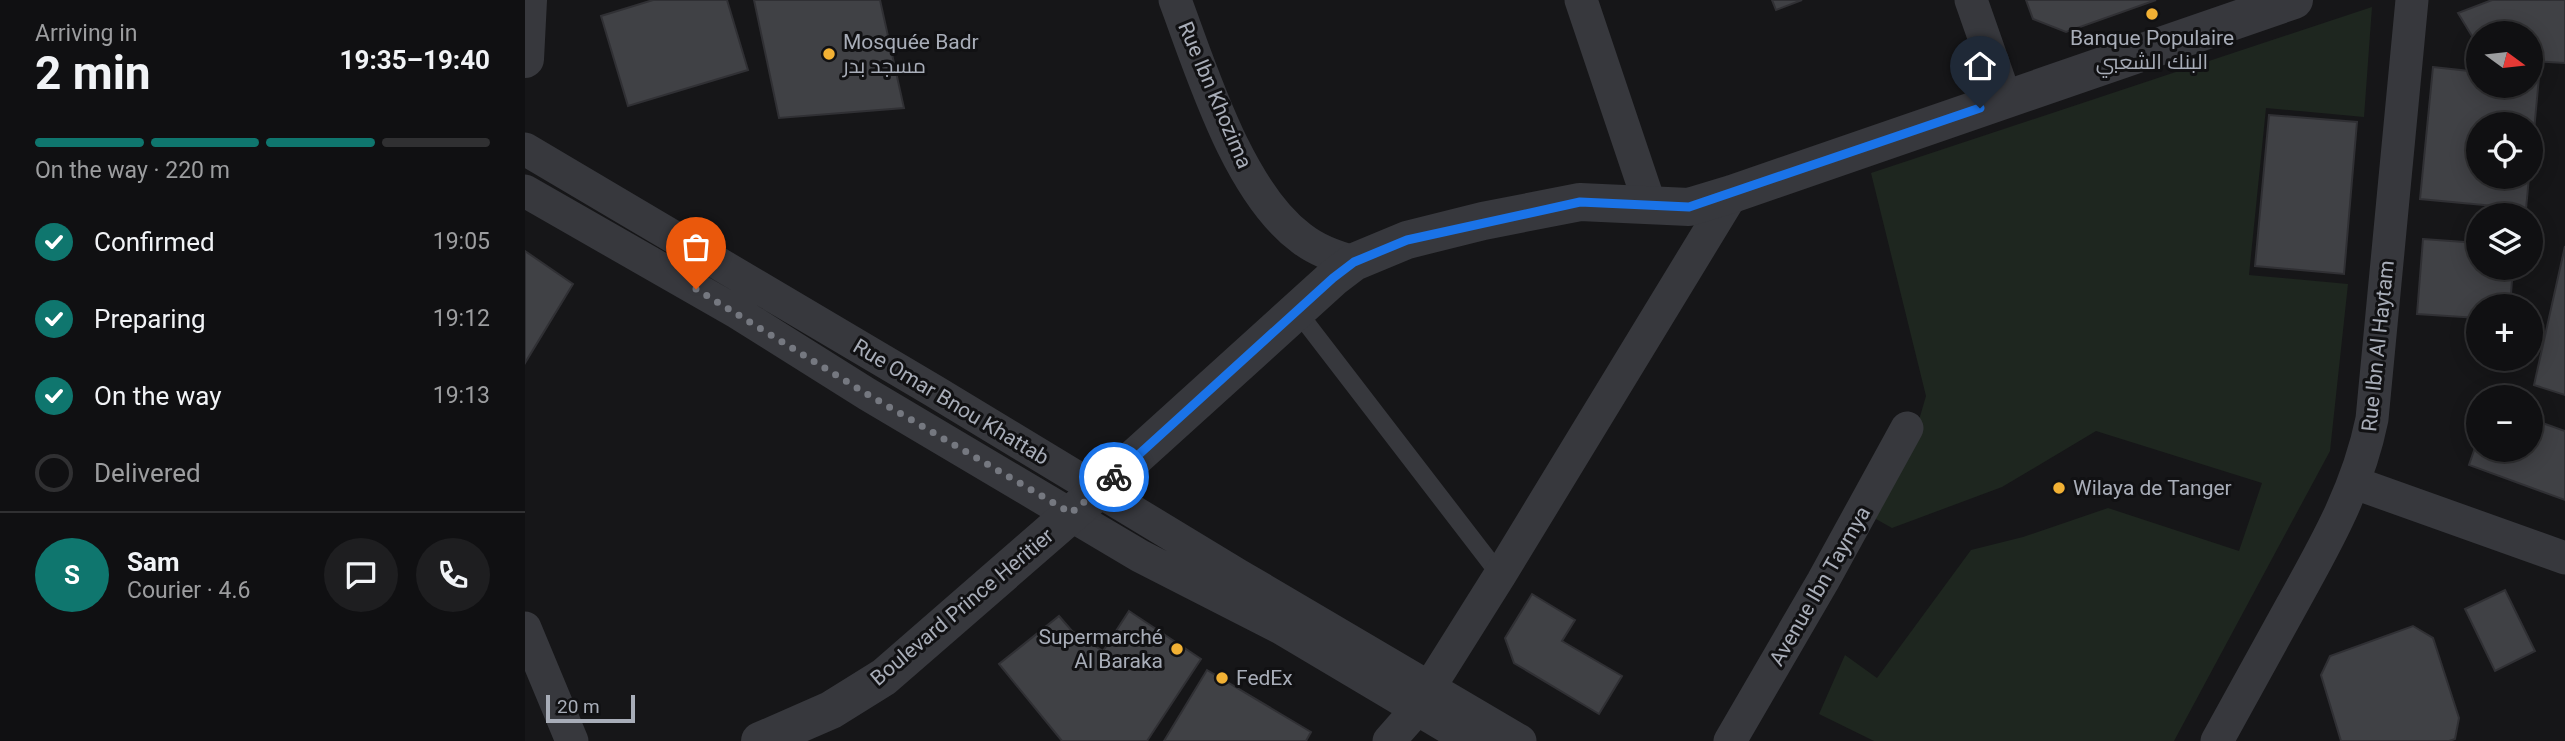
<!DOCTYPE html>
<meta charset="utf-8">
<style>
:root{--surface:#101012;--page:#1e1e20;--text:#f1f3f6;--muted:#9c9d9f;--line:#303032;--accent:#0f766e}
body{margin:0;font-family:Roboto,Cairo,sans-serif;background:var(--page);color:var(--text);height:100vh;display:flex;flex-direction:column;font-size:26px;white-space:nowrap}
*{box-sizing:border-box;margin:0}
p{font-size:23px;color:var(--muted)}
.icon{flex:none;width:38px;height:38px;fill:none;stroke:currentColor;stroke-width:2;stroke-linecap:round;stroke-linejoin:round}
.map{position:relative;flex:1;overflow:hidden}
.side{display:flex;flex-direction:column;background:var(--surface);width:525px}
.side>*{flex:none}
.needle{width:46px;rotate:105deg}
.tools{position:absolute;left:1941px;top:21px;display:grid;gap:14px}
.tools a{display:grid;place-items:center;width:77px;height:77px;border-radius:50%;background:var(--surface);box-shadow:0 4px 18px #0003,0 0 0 2px var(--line);font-size:35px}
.scale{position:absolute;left:21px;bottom:18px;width:89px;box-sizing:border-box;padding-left:7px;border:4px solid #a8adb8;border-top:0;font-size:19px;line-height:24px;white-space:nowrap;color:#a8adb8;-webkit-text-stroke:5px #111113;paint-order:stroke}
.pin{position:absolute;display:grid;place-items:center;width:60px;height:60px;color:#fff;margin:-72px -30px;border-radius:50% 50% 50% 0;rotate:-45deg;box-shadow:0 0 7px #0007}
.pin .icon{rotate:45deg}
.courier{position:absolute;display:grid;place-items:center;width:70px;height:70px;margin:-35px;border:5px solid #1a73e8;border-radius:50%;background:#fff;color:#222;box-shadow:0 2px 9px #0007}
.headline em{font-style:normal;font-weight:700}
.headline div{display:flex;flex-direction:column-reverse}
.headline{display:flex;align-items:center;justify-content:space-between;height:119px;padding:0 35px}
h1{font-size:46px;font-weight:700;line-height:52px}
.bar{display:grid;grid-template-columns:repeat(4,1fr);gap:10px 7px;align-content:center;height:84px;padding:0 35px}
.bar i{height:9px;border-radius:5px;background:var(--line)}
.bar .current{background:var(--accent)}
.bar p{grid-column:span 4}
.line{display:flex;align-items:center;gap:18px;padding:0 35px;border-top:2px solid var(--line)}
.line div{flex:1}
.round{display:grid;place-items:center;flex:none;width:74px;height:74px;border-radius:37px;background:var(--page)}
ol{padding:0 35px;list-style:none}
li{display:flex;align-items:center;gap:21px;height:77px}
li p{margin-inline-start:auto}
li .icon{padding:7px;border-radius:50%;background:var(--accent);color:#fff;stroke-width:4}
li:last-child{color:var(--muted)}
li i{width:38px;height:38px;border:4px solid var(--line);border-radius:50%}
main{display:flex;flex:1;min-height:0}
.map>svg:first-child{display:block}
</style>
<main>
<section class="side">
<div class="headline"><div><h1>2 min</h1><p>Arriving in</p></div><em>19:35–19:40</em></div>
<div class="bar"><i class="current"></i><i class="current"></i><i class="current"></i><i></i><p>On the way · 220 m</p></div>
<ol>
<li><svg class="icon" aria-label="check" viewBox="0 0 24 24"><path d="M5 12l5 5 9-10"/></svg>Confirmed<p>19:05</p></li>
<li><svg class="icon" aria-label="check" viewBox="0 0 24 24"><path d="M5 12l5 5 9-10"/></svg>Preparing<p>19:12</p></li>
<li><svg class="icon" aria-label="check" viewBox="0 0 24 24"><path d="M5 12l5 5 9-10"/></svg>On the way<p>19:13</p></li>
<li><i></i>Delivered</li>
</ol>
<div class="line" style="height:126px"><b class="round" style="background:var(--accent);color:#fff">S</b><div><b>Sam</b><p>Courier · 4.6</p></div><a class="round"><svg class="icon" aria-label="chat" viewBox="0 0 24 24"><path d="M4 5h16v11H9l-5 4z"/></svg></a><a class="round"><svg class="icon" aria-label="phone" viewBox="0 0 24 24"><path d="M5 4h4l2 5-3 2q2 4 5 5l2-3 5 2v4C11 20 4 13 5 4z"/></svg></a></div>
</section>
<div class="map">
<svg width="2040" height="741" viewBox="0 0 2040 741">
<rect width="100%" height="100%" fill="#161618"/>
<path fill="#1e261f" d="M1847,7L1839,117L1741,108L1724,275L1823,284L1805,451L1649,741H1349L1294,714L1320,655L1352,678L1446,550L1498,537L1583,508L1714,551L1737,483L1571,431L1477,487L1367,528L1342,514L1389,437L1401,396L1346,173Z"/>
<path fill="#404145" stroke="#303034" stroke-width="2" d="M128,0H202L223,70L103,106L76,16Z
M229,0H355L379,108L254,118Z
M1247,0H1277L1251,10Z
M1501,0H1631L1541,32L1508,19Z
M1967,0H2040V63L2006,61V33H1953V46L1933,13Z
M1908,67L1953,72V86H2006V77H2014L2006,163V124H1953V177H2004L2001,209L1895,199Z
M1744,115L1832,122L1819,274L1730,266Z
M1898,239L1953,243V268H1988L1985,306H1953V318L1892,314Z
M2040,246V395L2009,385Z
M0,251L48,284L0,363Z
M2006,419L2040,431V500L1944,465L1953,439V450H2006Z
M1980,590L2010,651L1970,671L1940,609Z
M1007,594L1050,620L1037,641L1097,676L1074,714L989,663L980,638Z
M604,611L676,659L622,741H537L474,664L534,616L547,631L578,651Z
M1888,626L1908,638L1934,718L1930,739L1924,741H1816L1796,675L1805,656Z
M682,670L786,732L781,741H639Z"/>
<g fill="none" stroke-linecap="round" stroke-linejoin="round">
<path stroke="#37383d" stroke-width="18" d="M772,311L975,575"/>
<path stroke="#37383d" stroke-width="33" d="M650,0C677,72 713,191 776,238C791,250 810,257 829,262
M1056,0L1125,205
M1446,0L1481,100
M0,149L409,391L713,575L995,741
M0,191L213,313L342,394L615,556L756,628L946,741
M1830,483L2040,558
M0,628L47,741
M904,688L975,575L1207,194
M864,741L893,708
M1205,741L1298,581L1382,428
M1692,741C1717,696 1742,650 1767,605C1801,544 1833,488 1847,419L1887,0"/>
<path stroke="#37383d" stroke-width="38" d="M0,59L3,0
M235,741L306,710L359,677L574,490L808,278L829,262L882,240L958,221L1055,202L1164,207L1207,194L1769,0"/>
</g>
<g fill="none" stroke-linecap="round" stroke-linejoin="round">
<path stroke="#757880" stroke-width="7" stroke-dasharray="0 12.6" d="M171,289L342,394L546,513L589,477"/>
<path stroke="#1a73e8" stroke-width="9" d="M589,477L808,278L829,262L882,240L1055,202L1164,207L1455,108"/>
</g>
<g fill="#f2b134" stroke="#111113" stroke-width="2.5">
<circle cx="1627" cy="14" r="7"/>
<circle cx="304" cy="54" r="7"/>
<circle cx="1534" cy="488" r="7"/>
<circle cx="652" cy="649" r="7"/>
<circle cx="697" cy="678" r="7"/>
</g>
<g text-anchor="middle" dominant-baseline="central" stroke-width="6" stroke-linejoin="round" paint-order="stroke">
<g font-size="21" fill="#a8adb8" stroke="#111113" text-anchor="start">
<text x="1627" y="38" text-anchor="middle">Banque Populaire<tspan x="1627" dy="24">البنك الشعبي</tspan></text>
<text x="318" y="42">Mosquée Badr<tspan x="318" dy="24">مسجد بدر</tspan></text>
<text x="1548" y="488">Wilaya de Tanger</text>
<text x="638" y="637" text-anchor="end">Supermarché<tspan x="638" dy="24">Al Baraka</tspan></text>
<text x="711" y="678">FedEx</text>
</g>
<g font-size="21" fill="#a8adb8" stroke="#111113">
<text transform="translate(690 95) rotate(67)">Rue Ibn Khozima</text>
<text transform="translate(1853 346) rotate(-84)">Rue Ibn Al Haytam</text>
<text transform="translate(426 402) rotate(31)">Rue Omar Bnou Khattab</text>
<text transform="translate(1295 586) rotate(-60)">Avenue Ibn Taymya</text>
<text transform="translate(437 607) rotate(-40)">Boulevard Prince Heritier</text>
</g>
</g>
</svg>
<div class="tools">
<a><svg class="needle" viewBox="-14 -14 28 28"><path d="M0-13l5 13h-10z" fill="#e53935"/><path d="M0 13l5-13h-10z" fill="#9c9d9f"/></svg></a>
<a><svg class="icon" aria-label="locate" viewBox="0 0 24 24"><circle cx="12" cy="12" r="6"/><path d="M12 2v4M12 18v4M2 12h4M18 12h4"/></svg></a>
<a><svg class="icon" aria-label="layers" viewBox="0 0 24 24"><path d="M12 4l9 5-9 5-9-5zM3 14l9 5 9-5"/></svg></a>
<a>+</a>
<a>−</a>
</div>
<div class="scale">20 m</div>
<div class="pin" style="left:171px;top:289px;background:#ea580c"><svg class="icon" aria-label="bag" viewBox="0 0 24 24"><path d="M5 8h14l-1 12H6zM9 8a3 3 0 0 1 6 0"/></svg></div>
<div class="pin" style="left:1455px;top:108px;background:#1f2937"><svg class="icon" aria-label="home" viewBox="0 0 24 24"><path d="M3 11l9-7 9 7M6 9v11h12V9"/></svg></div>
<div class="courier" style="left:589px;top:477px"><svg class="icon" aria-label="bike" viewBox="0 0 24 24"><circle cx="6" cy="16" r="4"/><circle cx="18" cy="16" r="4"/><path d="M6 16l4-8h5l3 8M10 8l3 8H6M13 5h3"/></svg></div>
</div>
</main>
